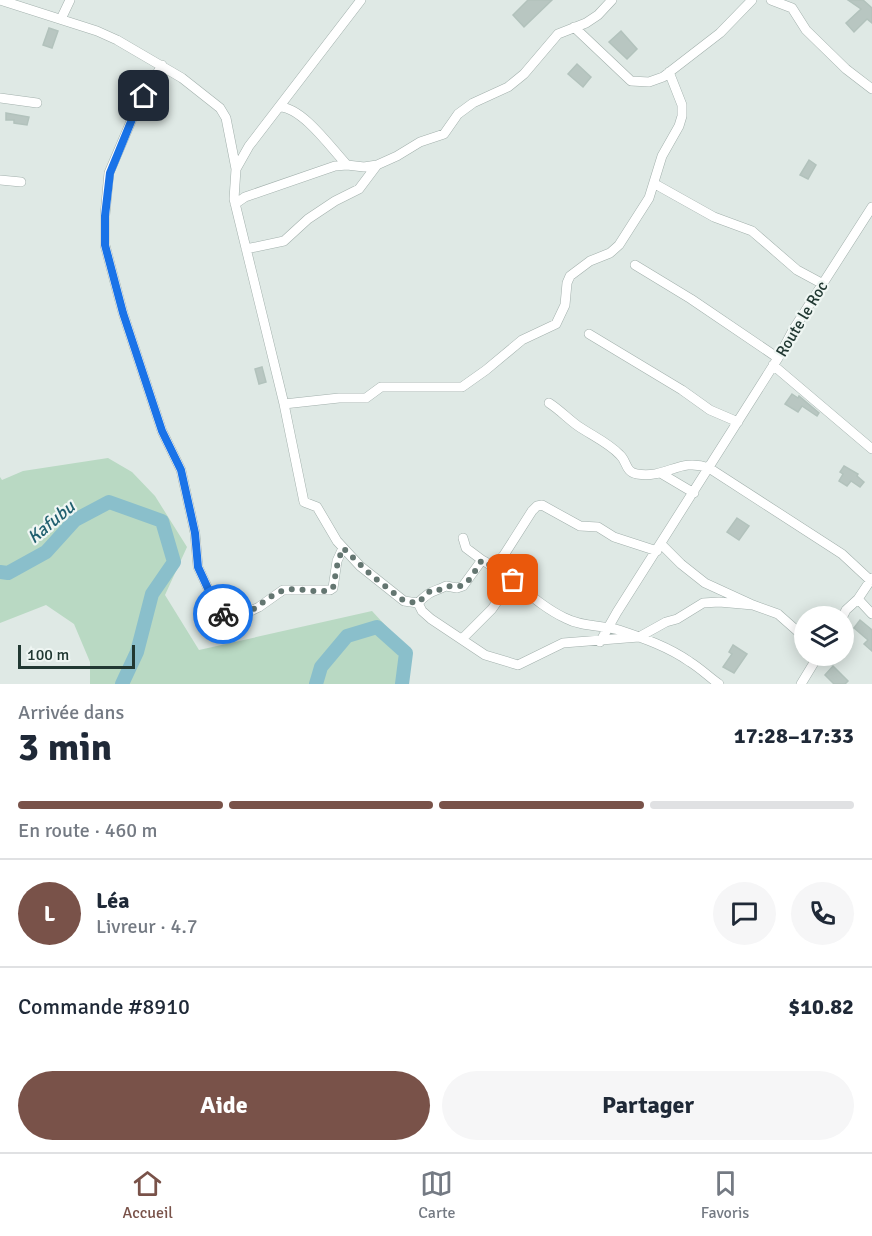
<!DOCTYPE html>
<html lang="fr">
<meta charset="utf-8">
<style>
:root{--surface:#fff;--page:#f6f6f7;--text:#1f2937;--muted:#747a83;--line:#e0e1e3;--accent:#795249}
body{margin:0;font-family:Signika,sans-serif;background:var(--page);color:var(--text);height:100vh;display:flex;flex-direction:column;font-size:22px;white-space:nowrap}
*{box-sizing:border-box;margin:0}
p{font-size:20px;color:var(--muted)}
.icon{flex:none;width:33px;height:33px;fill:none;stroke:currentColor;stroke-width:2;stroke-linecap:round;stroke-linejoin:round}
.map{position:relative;height:684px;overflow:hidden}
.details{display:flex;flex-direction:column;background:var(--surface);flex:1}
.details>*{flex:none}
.tools{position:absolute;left:794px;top:606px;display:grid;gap:12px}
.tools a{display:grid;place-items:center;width:60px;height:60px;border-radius:50%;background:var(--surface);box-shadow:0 3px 15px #0003;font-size:30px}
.scale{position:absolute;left:18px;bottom:15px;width:117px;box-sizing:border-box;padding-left:6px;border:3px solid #213832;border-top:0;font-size:16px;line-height:21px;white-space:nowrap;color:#213832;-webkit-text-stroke:4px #eff6f3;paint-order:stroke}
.pin{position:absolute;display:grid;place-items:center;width:51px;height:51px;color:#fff;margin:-26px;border-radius:12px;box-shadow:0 3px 9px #0006}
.courier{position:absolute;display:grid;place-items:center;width:60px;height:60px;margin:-30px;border:4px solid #1a73e8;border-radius:50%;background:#fff;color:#222;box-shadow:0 2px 8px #0007}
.head em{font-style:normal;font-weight:700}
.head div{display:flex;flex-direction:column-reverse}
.head{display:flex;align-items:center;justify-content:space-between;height:102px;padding:0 18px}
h1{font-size:39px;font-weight:700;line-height:45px}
.bar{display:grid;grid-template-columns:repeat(4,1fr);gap:9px 6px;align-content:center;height:72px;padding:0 18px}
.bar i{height:8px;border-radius:4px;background:var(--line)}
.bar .on{background:var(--accent)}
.bar p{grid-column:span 4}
.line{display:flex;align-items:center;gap:15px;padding:0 18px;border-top:2px solid var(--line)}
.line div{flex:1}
.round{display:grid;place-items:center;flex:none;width:63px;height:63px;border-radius:32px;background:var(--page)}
.button{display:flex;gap:12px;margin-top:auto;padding:12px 18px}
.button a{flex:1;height:69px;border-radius:36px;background:var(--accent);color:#fff;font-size:24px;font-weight:700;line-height:69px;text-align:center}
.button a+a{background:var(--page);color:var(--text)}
.menu{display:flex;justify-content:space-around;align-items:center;height:84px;border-top:2px solid var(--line);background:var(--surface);font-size:16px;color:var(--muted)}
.menu a{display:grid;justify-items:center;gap:3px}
.menu .on{color:var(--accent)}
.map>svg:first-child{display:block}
</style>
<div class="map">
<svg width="872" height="684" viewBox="0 0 872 684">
<rect width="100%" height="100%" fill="#dfe9e5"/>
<path fill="#b9d9c3" d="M108,458L132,472L155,496L187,547L165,595L199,650L372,611L396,637L403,684H90V662L74,624L46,605L0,623V477L2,480L23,471Z"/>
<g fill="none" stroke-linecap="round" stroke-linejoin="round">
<path stroke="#8abfcb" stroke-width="14" d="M0,572L8,573L46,552L75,520L109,502L162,521L174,562L152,594L137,652L122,684
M316,684L321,667L347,636L377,627L406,653L402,684"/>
</g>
<path fill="#b8c6c1" stroke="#b2c2bc" stroke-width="1.5" d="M528,0H552L524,27L513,15Z
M848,0H863L872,8V23L867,19L854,32L846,23L861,9Z
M49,28L58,31L52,48L43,45Z
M621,31L637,49L627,59L609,42Z
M577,64L591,77L583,87L568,74Z
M6,113L29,117L27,125L14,123V120H6Z
M809,160L816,165L808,179L800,175Z
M262,367L266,382L259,384L255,369Z
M792,394L798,398L799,396L819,413L817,416L802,406L798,412L785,404Z
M844,466L858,474L857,476L864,482L860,487L851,481L847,486L839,481L843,474L840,472Z
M737,518L749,526L739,540L727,532Z
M860,620L872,630V651L864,644L868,640L854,628Z
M733,645L747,654L734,673L723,667L732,654L729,652Z
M833,666L848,681L845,684H834L825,675Z"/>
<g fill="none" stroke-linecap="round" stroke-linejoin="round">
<g stroke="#a2b0ac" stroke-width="10">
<path id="minor" d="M0,0L97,31L117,40L182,78L220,108L226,118L236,169L234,199L284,404L304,502L317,507L337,541L360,566L404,601L418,603L422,611L431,619L485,655L518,665L563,643L639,637L666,622L677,619L703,603L719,602L753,605
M771,0L792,8L806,30L846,69L872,89
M61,19L70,0
M574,27L631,81L649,82L663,77L720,33L752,0
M162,65L135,112L109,173L105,215V245L123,313L162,431L181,470L195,533L198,567L217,608L223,614L242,615L259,607L283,590H330L333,588L337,561L343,548
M0,98L37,103
M280,107C303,108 331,148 347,165
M236,169L249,146L361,0
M0,180L21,182
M655,184L714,217L752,231L797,270L823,284
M235,204L245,197L335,166L347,165L364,167L377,165L397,156L420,142L444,134L458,114L473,103L508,87L524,74L558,34L586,23L598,15L612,0
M246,249L284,241L308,219L335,201L359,189L377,165
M635,265L691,299L778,358
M589,334L682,390L710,410L738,422
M773,365L872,449
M549,403C560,410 568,419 578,426C591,435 609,443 620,455C627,461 625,472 637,474C667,479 679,457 709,468L842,554L870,580
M284,404L339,398H366L381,387H462L486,370L522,340L556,324L565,305L567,283L570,276L590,261L610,253L619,245L649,198L662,156L679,126L682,116V105L669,72
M662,474L694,493
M463,538L466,548L482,560
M661,544L681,564L705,583L753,605L778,614L804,637
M494,567L504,555L532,511L537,506L542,505L580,526L598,527L614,537L657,551
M858,599L872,614
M418,603C431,590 431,593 446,586L457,588L463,586L482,560C512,576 535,604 565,618C582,627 601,625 619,630C643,638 669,647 690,662C700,668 709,677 719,684
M843,616L846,610L858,599L872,578
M463,638L492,609L512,580
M600,642L617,612L778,358L793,330L872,207
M801,684L818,656"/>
</g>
<use href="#minor" stroke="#fff" stroke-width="9"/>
</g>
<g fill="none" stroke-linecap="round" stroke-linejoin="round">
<path stroke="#647671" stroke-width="6" stroke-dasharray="0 10.8" d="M223,614C251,621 260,599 282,591C295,586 315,594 330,590L333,588L338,561L343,548L371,575L404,601L418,603L431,590H439L450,586C467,591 473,573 482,560L513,580"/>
<path stroke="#1a73e8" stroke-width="8" d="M144,96L135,112L110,173L105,216V245L123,313L162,431L181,470L195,533L198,567L217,608L223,614"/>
</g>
<g text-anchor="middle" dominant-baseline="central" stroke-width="4.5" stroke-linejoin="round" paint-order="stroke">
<g font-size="16" fill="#213832" stroke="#eff6f3">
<text transform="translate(802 319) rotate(-59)">Route le Roc</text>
</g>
<g font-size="18" font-style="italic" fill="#205f6f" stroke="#eff6f3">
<text transform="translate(51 522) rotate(-40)">Kafubu</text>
</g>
</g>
</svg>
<div class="tools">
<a><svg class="icon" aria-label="layers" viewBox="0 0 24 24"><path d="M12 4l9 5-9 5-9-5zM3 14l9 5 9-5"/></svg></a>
</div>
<div class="scale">100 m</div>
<div class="pin" style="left:513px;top:580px;background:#ea580c"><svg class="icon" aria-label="bag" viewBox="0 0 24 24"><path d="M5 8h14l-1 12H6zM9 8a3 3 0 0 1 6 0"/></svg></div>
<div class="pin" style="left:144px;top:96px;background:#1f2937"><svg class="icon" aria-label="home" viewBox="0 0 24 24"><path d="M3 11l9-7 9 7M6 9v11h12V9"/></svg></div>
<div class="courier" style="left:223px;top:614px"><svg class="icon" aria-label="bike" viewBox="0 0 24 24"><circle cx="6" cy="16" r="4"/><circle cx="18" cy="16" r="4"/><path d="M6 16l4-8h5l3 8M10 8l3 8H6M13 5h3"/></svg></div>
</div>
<section class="details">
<div class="head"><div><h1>3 min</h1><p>Arrivée dans</p></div><em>17:28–17:33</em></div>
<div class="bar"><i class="on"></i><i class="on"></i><i class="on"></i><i></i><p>En route · 460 m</p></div>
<div class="line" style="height:108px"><b class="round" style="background:var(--accent);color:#fff">L</b><div><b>Léa</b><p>Livreur · 4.7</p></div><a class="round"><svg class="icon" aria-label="chat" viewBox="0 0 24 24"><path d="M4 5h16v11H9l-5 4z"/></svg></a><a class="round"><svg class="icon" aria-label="phone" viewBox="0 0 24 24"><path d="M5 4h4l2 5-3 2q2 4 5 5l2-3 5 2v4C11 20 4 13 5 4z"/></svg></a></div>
<div class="line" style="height:78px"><div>Commande #8910</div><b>$10.82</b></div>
<div class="button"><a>Aide</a><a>Partager</a></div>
</section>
<nav class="menu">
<a class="on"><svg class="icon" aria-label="home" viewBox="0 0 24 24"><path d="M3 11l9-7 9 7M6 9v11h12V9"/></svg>Accueil</a>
<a><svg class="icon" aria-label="map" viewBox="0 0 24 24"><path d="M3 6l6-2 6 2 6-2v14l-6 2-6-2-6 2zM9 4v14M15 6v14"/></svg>Carte</a>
<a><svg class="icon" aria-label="saved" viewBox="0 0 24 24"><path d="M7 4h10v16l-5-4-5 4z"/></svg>Favoris</a>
</nav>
